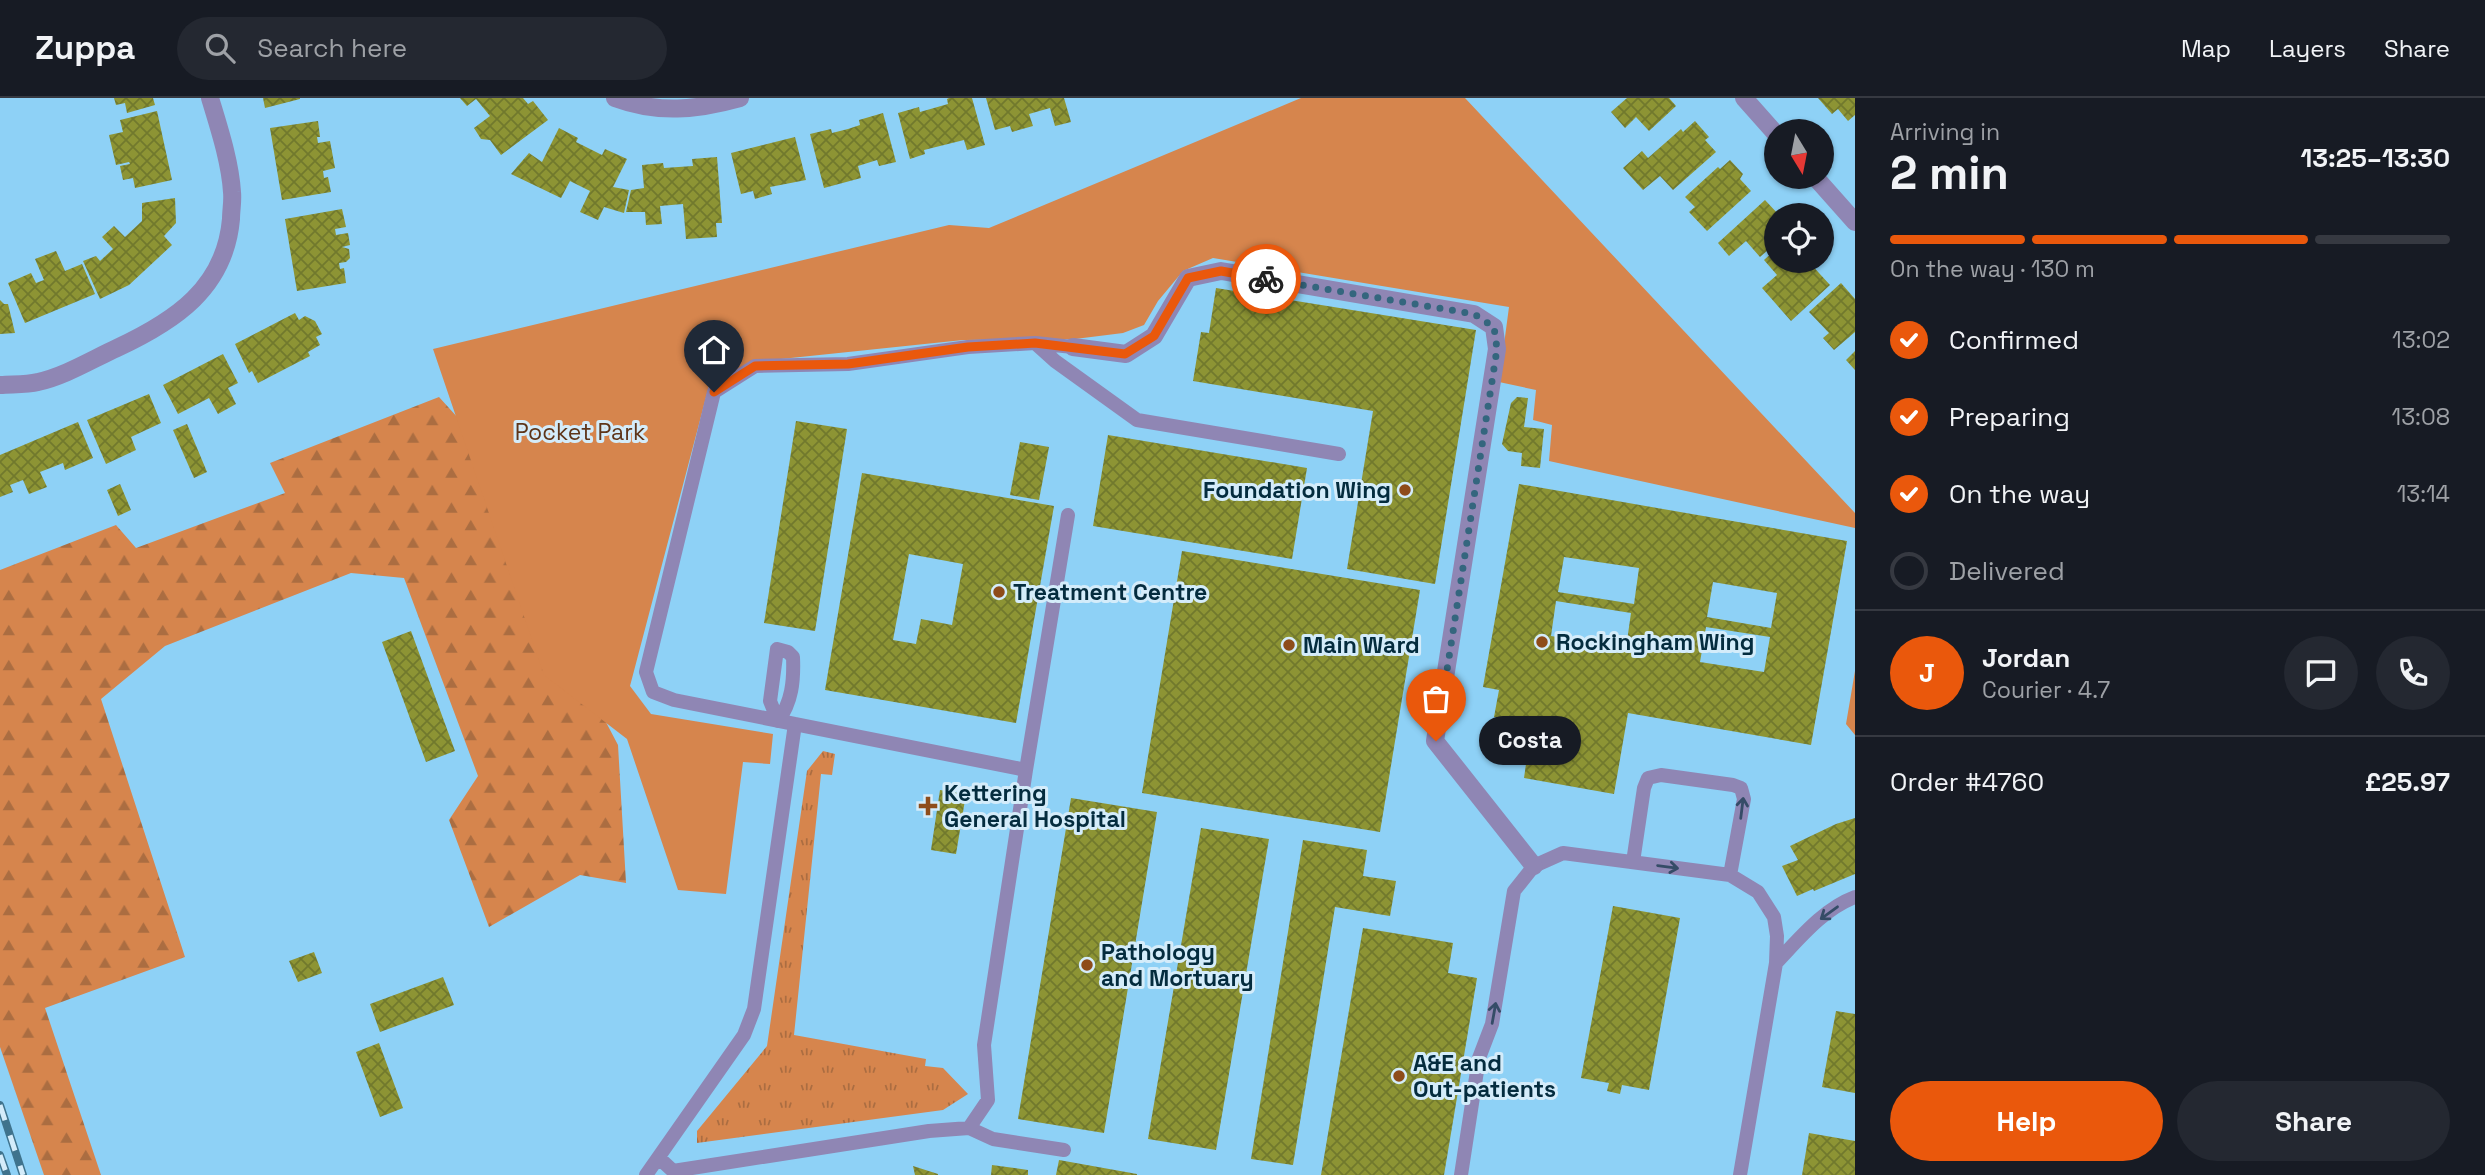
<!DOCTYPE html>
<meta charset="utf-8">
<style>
:root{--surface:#171b24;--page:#242831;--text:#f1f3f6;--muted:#9ea1a6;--line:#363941;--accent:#ea580c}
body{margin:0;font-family:"Space Grotesk",sans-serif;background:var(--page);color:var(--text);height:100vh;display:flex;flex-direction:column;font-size:26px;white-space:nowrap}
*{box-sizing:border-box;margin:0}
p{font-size:23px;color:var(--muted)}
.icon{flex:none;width:38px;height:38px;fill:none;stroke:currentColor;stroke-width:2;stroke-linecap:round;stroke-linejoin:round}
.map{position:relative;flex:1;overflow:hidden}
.side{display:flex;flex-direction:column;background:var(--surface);width:630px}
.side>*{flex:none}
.needle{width:46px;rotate:170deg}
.fabs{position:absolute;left:1764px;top:21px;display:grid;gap:14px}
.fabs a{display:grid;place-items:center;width:70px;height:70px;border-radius:50%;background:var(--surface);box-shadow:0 2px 5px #0004;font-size:35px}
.pin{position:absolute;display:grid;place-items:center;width:60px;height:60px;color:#fff;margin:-72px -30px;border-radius:50% 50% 50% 0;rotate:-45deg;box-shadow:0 0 7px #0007}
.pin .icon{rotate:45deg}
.courier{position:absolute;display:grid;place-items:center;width:70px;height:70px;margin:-35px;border:5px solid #ea580c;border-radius:50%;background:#fff;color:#222;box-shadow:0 2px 9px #0007}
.bubble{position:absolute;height:49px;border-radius:24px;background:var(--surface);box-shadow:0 2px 5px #0004;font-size:23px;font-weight:800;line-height:49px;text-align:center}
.overview em{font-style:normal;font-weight:800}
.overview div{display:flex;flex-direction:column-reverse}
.overview{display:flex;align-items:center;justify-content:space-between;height:119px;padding:0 35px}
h1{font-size:46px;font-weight:800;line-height:52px}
.bar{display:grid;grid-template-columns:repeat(4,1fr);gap:10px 7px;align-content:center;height:84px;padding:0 35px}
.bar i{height:9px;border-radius:5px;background:var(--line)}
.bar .active{background:var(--accent)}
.bar p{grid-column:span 4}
.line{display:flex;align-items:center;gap:18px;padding:0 35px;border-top:2px solid var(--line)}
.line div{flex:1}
.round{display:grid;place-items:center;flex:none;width:74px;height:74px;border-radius:37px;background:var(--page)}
ol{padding:0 35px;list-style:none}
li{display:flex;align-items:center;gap:21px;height:77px}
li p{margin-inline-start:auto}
li .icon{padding:7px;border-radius:50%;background:var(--accent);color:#fff;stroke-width:4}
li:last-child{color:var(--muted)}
li i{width:38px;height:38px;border:4px solid var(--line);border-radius:50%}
.action{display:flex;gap:14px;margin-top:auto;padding:14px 35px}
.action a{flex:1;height:80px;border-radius:42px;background:var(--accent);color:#fff;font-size:28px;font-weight:800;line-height:80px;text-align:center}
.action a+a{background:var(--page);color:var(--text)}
header{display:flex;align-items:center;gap:42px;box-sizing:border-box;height:98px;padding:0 35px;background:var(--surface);border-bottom:2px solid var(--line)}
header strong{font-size:33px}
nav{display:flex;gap:38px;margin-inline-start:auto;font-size:24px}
.search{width:490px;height:63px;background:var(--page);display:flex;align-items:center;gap:18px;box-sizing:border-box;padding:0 24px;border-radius:38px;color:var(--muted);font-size:26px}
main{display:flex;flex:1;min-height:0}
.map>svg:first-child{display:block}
</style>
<header>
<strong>Zuppa</strong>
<div class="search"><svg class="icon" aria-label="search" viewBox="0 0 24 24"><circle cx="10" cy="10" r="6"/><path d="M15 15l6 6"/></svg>Search here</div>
<nav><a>Map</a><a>Layers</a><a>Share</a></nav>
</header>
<main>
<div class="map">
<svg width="1855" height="1077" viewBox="0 0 1855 1077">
<defs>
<pattern id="grass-tufts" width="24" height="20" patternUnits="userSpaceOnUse" patternTransform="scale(1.75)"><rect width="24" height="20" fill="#d6854d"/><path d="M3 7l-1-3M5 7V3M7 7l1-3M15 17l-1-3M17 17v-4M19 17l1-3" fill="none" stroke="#ab6d41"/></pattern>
<pattern id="forest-firs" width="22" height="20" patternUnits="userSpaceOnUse" patternTransform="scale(1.75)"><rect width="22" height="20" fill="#d6854d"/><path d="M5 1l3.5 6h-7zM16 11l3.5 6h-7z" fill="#ab6d41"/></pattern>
<pattern id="building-cross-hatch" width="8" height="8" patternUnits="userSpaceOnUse" patternTransform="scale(1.75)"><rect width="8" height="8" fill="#8d9434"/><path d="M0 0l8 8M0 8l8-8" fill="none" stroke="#71792d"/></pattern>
</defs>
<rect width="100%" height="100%" fill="#8ed1f6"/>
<path fill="url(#grass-tufts)" d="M823,653L835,656L832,677L821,676L794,937L926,961L925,968L943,970L968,996L943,1012L697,1045V1033L767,948L807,673Z"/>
<path fill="url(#forest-firs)" d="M439,299L536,406L588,590L618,647L626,785L580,777L489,829L449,722L478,678L404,480L351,475L165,548L101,601L185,859L45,910L101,1077H44L0,949V472L116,427L136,450L285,395L270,365Z"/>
<path fill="#d6854d" d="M1301,0H1465L1855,415V430L1549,363L1552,327L1533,322L1536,292L1499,284L1509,209L1213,160L1183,173L1158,203L1144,227L1123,235L1075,241L963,242L752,264L709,288L630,588L651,616L773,636L770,666L743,664L726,796L678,792L627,641L544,577L433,251L949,127L989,130Z
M1855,573V637L1846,626Z"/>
<path fill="url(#building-cross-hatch)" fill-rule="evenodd" d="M114,0H153L155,7L127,15L125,5L116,7Z
M263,0H300V1L265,10Z
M460,0H523L528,6L533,3L548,22L501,57L490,42L481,41L474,30L490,18L476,1L467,8Z
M949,0H972L985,47L967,52L964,42L924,52L925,56L910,61L898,15L919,9L920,14L948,6L947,1Z
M986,0H1064L1071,24L1055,28L1050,10L1029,16L1033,28L1012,34L1010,28L995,32Z
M1627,0H1669L1676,8L1649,33L1636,19L1625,30L1611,14Z
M1818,0H1855V17L1848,23L1838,11L1832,16Z
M157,13L172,82L135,90L133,80L123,82L120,68L130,66L129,64L116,67L109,37L123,34L120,22Z
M883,15L896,64L879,68L877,62L858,68L861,80L824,90L810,36L831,31L832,35L848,31L860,27L859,22Z
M318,23L320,39H317L318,45L330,43L335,70L323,73L324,80L328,79L331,94L282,102L270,30Z
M1695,23L1709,39L1705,42L1716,54L1673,92L1660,78L1643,92L1623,70L1642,53L1648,60L1681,31L1683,34Z
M559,30L578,40L576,44L602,57L605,51L627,61L613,89L629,92L624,115L604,109L598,122L580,114L590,93L570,83L561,100L511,76L529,55L542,64Z
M795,39L806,82L770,89L772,96L755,101L753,93L741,96L731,55Z
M717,59L722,125H716L717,139L686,141L683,106L660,108L662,126L646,127L645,114H626L631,92L644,90L642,67L663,65L664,70L693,68L692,61Z
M1730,62L1743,76L1740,81L1751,93L1707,133L1689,114L1695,109L1685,99L1718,69L1720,71Z
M175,100L176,125L164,138L172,147L129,187L100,201L83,163L96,158L100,163L113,151L102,139L114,128L125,139L142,123V105Z
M1765,102L1779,117H1776V145L1760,159L1746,143L1729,158L1718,145Z
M342,111L346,129L335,131L336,137L348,135L350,147L342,149L349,151L350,160L346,164L339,165L340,171L344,170L346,185L297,193L285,121Z
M1776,151V163H1808L1830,187L1791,223L1762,190L1777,177L1764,162Z
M56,153L65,173L82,166L95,196L25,225L8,185L31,175L36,185L44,182L35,161Z
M1841,185L1855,201V234L1834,252L1823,240L1829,235L1809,214Z
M1216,190L1476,232L1435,486L1347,471L1373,313L1193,283L1201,234L1209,235Z
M0,202L4,206H8L15,235L0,236Z
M295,215L299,222L305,218L315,223L322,236L316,239L320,247L308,254L310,258L258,285L252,273L249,275L235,246Z
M1855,253V272L1846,262Z
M223,256L238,285L228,290L236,306L218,316L209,300L178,316L163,287Z
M149,296L161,325L131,339L136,352L106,366L87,322Z
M1517,299L1528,300L1524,329L1544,331L1540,370L1521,368L1522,355L1508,353L1502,346L1511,305Z
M796,323L847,331L815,533L764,525Z
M78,324L93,360L65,372L63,365L40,374L47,389L29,396L23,382L10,387L13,394L0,399V357Z
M187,326L207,374L194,380L173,332Z
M1108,337L1307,370L1292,461L1093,428Z
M1020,344L1049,349L1039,402L1010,397Z
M862,375L1054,408L1016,625L825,592ZM909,456L963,466L952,527L921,521L916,546L893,542Z
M120,386L131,412L118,418L107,392Z
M1519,386L1847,443L1811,647L1628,615L1614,696L1524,680L1527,659L1517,657L1522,624L1494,619L1499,592L1483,589ZM1564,459L1639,470L1634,506L1558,494ZM1713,484L1777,495L1771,530L1707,519ZM1556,503L1631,515L1626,550L1551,538ZM1706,529L1770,539L1764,574L1700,564Z
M1182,453L1420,492L1380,734L1142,695Z
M411,533L455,653L426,664L382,544Z
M940,692L966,696L956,756L931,752Z
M1071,700L1157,714L1104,1035L1018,1021Z
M1855,720V776L1814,793L1813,791L1797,798L1782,768L1798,762L1790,748L1836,726Z
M1201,730L1269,741L1216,1052L1148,1041Z
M1303,742L1367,752L1363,778L1396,783L1390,818L1335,809L1293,1067L1251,1061Z
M1613,808L1680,820L1649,992L1622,987L1620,996L1607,993L1609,985L1581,980Z
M1363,830L1453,845L1448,875L1477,880L1444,1077H1321Z
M314,854L322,875L298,884L289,863Z
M443,879L454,907L380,934L370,906Z
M1836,913L1855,916V995L1822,989Z
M379,945L403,1010L380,1019L356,954Z
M1809,1035L1855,1043V1077H1802Z
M1059,1062L1137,1076V1077H1056Z
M992,1067L1028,1072V1077H991Z
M913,1068L938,1076V1077H915Z"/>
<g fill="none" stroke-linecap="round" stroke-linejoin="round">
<path stroke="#8f86b4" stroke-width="14" d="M1035,245L1055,263L1137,322L1339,356
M777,551L788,554L793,559C794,583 792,604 778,623L770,603Z
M1026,672L674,602L653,594L646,574L714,294L755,268L848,266L968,249L1035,245L1073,249
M1633,764L1644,690L1648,680L1661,677L1733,687L1741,690L1744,701L1730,777
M1776,865C1799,841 1823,811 1855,799
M969,1030L988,1002L984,947L1026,672L1068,417
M659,1060L673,1073L929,1033L969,1030L993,1041L1064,1052
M646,1077L744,937L754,911L795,626
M1461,1077L1479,960L1492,926L1514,793L1534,768L1563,755L1730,777L1758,794L1774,819L1777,838L1776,865L1740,1077"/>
<path stroke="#8f86b4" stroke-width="18" d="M615,0C658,16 697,12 740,0
M1744,0L1776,36
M1815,79L1855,124
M1073,249L1126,256L1154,238L1188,180L1221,173L1474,216L1494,229L1497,251L1435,643L1534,768
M0,287C12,286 26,287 38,284C65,278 91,262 117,250C175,223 225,190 231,121C231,112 233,103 232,94C230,63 219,30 210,0"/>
<g stroke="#3f738d" stroke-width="8">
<path id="rail" d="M0,1007L23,1077
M0,1057L7,1077"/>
</g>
<use href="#rail" stroke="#d4ecfa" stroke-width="5" stroke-dasharray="16" stroke-linecap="butt"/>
</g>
<defs><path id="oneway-shaft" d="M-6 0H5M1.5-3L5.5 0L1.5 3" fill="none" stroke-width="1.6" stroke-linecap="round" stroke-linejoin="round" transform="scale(1.75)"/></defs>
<g stroke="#354c67">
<use href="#oneway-shaft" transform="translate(1742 710) rotate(-83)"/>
<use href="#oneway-shaft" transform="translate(1668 769) rotate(8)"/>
<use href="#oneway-shaft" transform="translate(1829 815) rotate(144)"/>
<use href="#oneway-shaft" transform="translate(1494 915) rotate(-80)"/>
</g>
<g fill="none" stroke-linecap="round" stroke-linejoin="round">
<path stroke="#34667e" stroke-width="7" stroke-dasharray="0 12.6" d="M1266,181L1474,216L1494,229L1497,251L1436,643"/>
<path stroke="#ea580c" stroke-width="9" d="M714,294L755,268L848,266L968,249L1035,245L1125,256L1154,238L1188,180L1221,173L1266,181"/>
</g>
<g fill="#8e4c1a" stroke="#d4ecfa" stroke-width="2.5">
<circle cx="1405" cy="392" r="7"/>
<circle cx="999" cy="494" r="7"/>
<circle cx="1542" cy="544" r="7"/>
<circle cx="1289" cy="547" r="7"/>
<path d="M924.5 697.5h7v7h7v7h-7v7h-7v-7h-7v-7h7z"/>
<circle cx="1087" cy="867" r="7"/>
<circle cx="1399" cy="978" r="7"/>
</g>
<g text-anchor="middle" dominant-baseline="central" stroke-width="6" stroke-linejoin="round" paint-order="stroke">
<g font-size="23" fill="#5e3519" stroke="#d4ecfa">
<text x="580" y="334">Pocket Park</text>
</g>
<g font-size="23" font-weight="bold" fill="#042c3e" stroke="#d4ecfa" text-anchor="start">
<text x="1391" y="392" text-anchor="end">Foundation Wing</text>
<text x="1013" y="494">Treatment Centre</text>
<text x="1556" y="544">Rockingham Wing</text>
<text x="1303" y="547">Main Ward</text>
<text x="944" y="695">Kettering<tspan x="944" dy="26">General Hospital</tspan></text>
<text x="1101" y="854">Pathology<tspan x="1101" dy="26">and Mortuary</tspan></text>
<text x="1413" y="965">A&amp;E and<tspan x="1413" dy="26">Out-patients</tspan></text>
</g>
</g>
</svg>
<div class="fabs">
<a><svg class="needle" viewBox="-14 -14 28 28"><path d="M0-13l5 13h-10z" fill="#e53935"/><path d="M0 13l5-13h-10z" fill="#9ea1a6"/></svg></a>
<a><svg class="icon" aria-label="locate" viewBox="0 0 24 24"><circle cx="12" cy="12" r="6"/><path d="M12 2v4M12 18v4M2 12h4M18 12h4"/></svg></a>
</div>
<div class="pin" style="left:1436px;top:643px;background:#ea580c"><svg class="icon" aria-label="bag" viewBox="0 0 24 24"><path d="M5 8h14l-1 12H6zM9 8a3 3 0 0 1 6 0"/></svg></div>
<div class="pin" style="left:714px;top:294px;background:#1f2937"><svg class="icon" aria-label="home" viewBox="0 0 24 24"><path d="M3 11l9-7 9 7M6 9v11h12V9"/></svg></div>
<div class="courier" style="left:1266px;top:181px"><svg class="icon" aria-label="bike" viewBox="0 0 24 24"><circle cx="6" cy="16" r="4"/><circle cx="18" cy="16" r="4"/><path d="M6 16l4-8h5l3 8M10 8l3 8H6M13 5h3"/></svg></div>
<div class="bubble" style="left:1479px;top:618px;width:102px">Costa</div>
</div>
<section class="side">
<div class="overview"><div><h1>2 min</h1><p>Arriving in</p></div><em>13:25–13:30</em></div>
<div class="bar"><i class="active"></i><i class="active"></i><i class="active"></i><i></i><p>On the way · 130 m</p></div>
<ol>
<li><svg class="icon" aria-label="check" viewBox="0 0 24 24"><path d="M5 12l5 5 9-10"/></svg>Confirmed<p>13:02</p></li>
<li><svg class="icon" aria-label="check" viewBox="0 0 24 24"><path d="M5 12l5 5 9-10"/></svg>Preparing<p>13:08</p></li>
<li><svg class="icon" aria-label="check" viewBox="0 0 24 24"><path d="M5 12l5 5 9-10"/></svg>On the way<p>13:14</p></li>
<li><i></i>Delivered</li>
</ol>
<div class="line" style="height:126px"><b class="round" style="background:var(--accent);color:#fff">J</b><div><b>Jordan</b><p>Courier · 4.7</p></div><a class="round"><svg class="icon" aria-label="chat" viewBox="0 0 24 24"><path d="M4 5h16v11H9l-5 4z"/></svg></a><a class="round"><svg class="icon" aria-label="phone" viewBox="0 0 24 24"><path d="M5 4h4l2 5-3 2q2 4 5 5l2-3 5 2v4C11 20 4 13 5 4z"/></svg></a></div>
<div class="line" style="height:91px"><div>Order #4760</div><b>£25.97</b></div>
<div class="action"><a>Help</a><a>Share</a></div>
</section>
</main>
